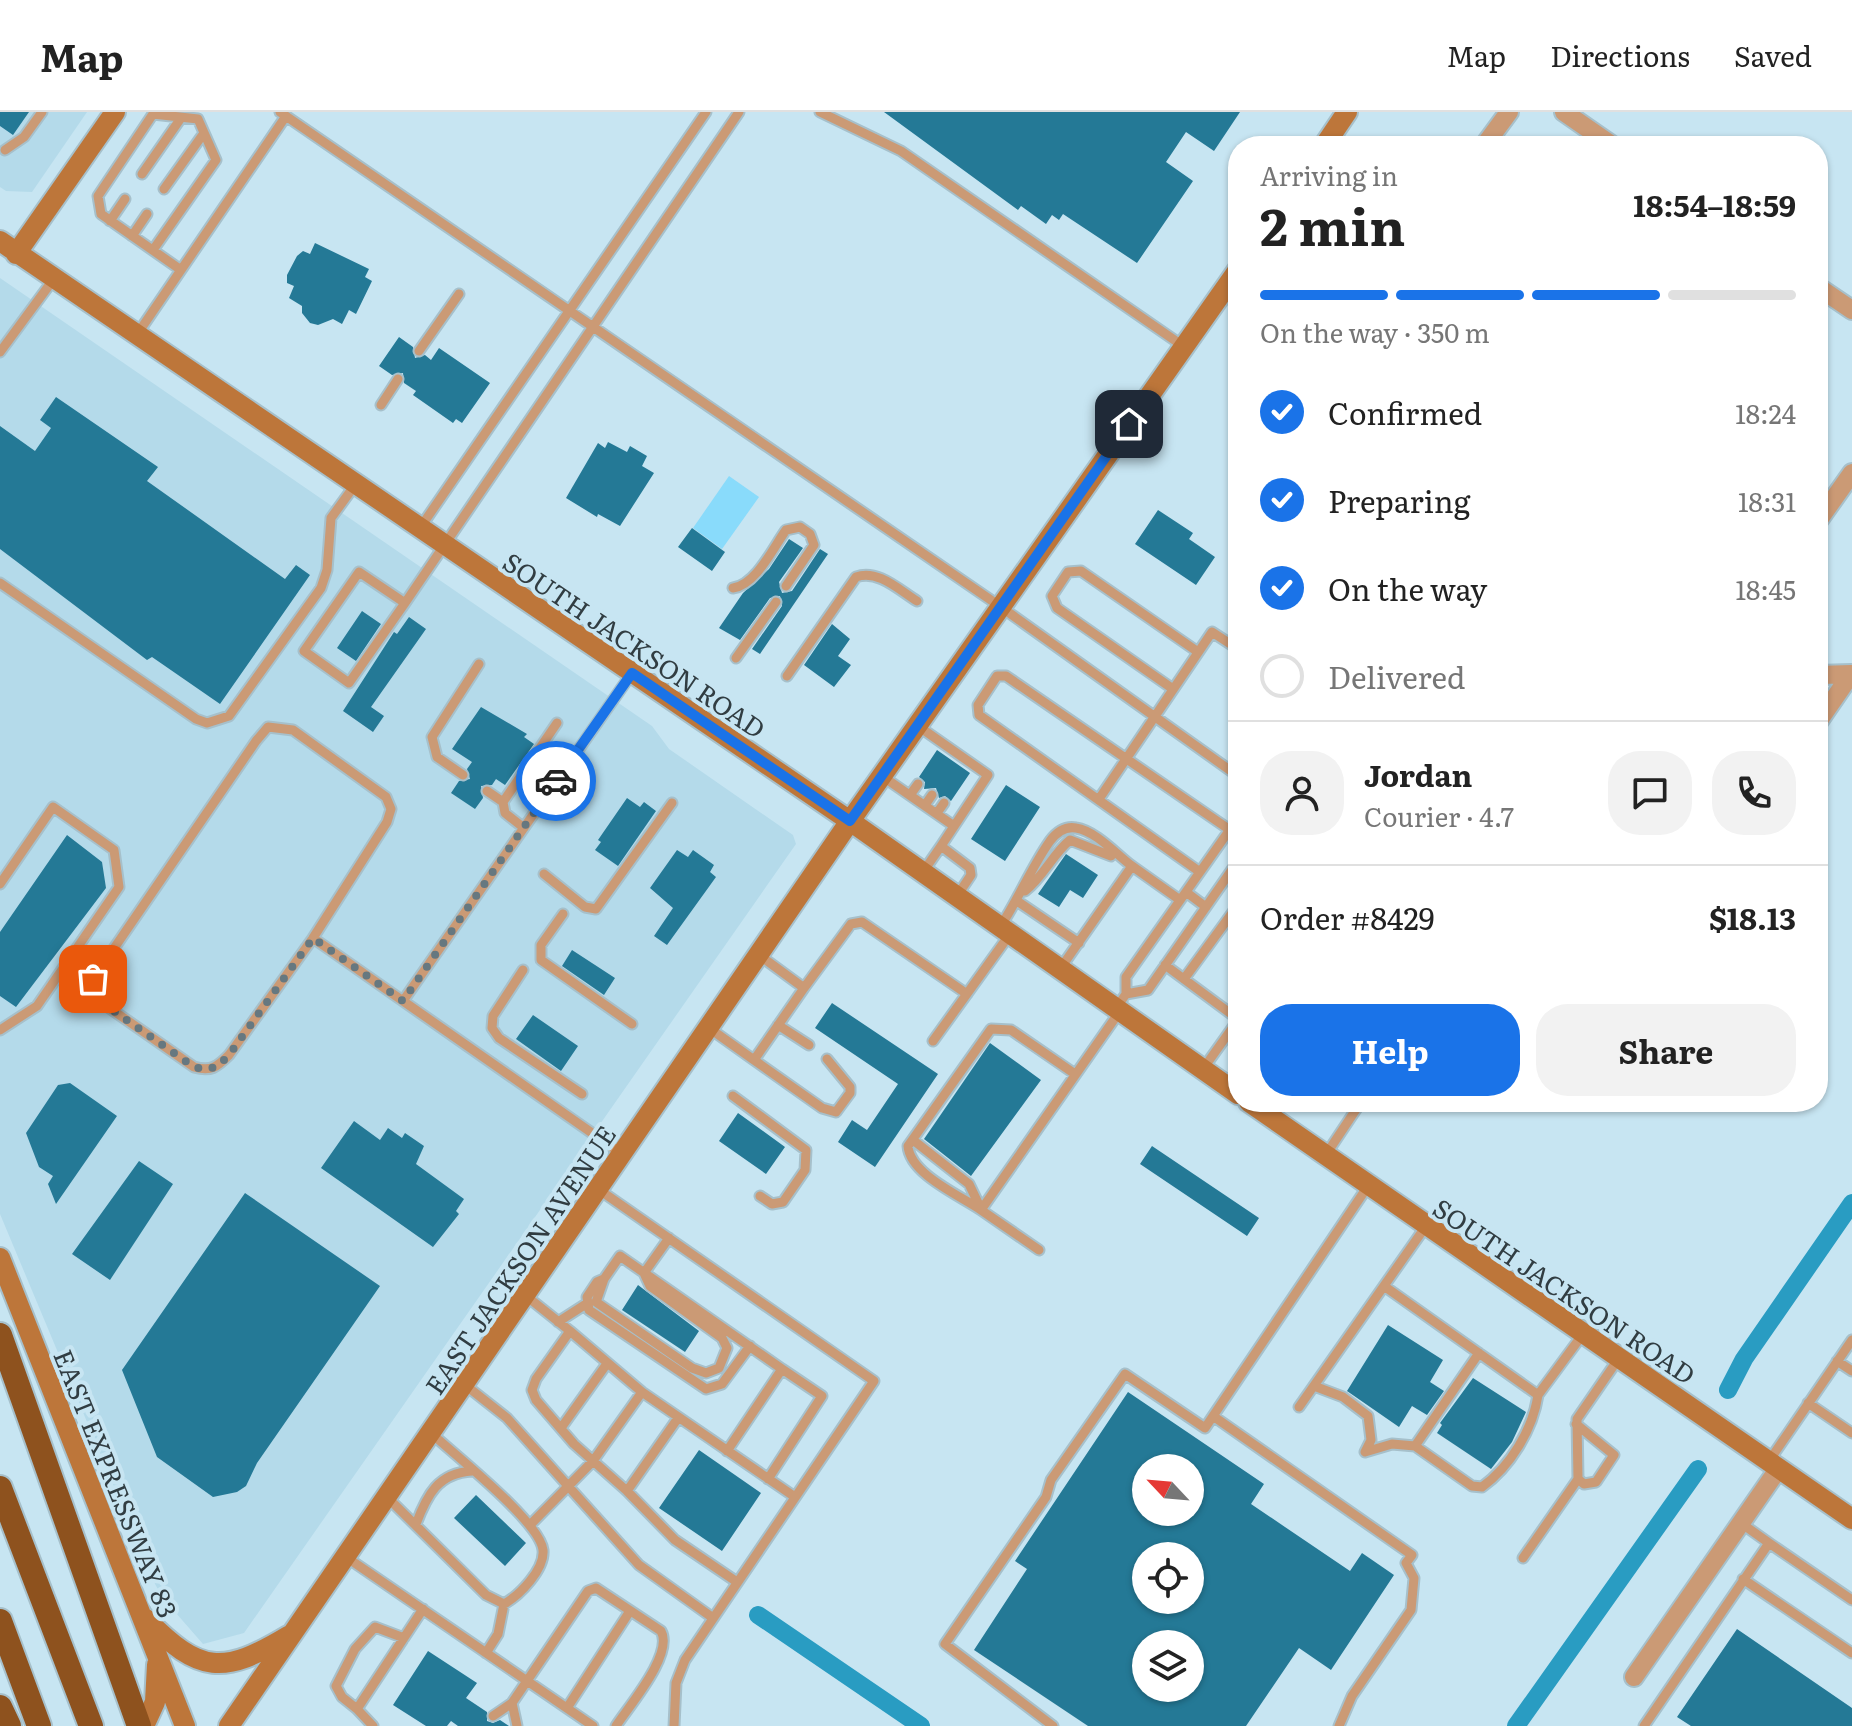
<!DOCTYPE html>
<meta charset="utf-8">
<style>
:root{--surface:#fff;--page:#f2f2f2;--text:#222;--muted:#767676;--line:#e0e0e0;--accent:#1a73e8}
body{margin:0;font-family:Literata,serif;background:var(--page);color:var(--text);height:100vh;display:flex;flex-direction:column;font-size:30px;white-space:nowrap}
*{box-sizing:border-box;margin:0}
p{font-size:26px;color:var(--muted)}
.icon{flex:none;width:44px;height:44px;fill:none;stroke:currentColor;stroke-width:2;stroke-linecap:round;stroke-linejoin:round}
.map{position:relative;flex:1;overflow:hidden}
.details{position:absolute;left:1228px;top:24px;width:600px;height:976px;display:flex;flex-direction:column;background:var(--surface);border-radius:32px;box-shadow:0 2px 6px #0004}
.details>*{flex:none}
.needle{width:52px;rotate:296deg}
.controls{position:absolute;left:1132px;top:1342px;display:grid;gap:16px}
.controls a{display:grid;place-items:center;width:72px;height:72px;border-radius:50%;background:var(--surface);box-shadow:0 2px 6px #0004;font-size:40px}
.pin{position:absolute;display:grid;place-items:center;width:68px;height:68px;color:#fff;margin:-34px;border-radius:16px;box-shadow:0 4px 12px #0006}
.courier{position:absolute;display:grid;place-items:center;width:80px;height:80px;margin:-40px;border:6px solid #1a73e8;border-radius:50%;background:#fff;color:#222;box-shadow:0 2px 10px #0007}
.headline em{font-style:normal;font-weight:700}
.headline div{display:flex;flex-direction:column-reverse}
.headline{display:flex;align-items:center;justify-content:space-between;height:136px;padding:0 32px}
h1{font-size:52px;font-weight:700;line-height:60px}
.bar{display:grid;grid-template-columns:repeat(4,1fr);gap:12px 8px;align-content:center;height:96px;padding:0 32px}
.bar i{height:10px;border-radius:6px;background:var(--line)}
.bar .on{background:var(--accent)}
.bar p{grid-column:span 4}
.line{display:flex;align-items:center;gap:20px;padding:0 32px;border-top:2px solid var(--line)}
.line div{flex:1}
.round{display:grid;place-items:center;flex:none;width:84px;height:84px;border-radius:32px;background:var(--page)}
ol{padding:0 32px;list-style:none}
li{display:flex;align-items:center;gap:24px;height:88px}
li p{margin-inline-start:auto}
li .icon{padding:8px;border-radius:50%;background:var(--accent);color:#fff;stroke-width:4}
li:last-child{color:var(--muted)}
li i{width:44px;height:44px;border:4px solid var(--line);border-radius:50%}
.button{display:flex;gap:16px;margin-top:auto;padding:16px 32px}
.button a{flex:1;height:92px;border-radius:32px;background:var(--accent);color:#fff;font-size:32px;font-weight:700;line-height:92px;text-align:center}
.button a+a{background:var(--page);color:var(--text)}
header{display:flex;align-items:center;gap:48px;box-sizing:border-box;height:112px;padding:0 40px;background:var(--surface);border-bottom:2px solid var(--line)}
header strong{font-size:38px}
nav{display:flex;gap:44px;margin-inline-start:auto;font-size:28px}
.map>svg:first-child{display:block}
</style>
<header>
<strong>Map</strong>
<nav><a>Map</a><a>Directions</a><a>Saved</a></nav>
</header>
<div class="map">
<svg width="1852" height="1614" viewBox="0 0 1852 1614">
<rect width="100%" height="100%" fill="#c7e5f2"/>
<path fill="#b4daea" d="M0,0H87L32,80L6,79L0,75Z
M0,166L652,614L669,637L793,723L796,732L244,1521L203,1532L162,1485L154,1470L0,1102Z"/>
<path fill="#89dbfb" d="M729,364L759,385L722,437L693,416Z"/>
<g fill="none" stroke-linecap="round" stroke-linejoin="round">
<path stroke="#299cc2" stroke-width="18" d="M1728,1278L1744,1247L1852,1091
M758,1503L921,1614
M1516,1614L1698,1357"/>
</g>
<path fill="#247996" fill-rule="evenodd" d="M0,0H29L13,23L0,14Z
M884,0H1240L1214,39L1186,20L1166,50L1193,69L1137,151L1063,102L1059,108L1052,103L1046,112L1021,94L1018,98Z
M315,131L369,157L365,165L372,169L356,202L349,198L342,212L333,207L318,213L310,211L302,201V194L289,186L294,174L287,171V163L297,144L303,139L310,142Z
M399,225L413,235L415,246L425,243L431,248L439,236L490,271L462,311L456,307L453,311L413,283L416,279L404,271L403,261L392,263L379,254Z
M56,285L158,355L147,369L285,467L296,453L310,463L220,592L152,545L147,548L0,437V314L35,339L51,316L40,308Z
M608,330L627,340L630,334L647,344L642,354L654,361L620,414L598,402L597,405L566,386L598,331L605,336Z
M1158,398L1193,421L1189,427L1215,445L1196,473L1135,432Z
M692,416L725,440L712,459L678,435Z
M789,427L803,436L779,470L782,481L792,479L820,437L828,442L760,542L752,537L782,494L780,484L770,486L740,528L719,516L743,481L769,457Z
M362,499L381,512L356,549L337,536Z
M409,505L426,517L371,595L384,604L373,620L343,599L394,520L397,522Z
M832,512L850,527L838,544L851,553L834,575L804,553Z
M481,595L527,622L524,625L534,632L505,673L496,667L492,673L481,674L483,686L475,697L451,681L459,669L470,667L467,657L472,650L452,637Z
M937,638L970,661L951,689L945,684L939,686L936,676L924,677L925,670L919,665Z
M1006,673L1040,695L1005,749L971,727Z
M627,686L640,695L644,690L656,699L618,754L595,738L601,730L598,728Z
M67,723L102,750L106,776L16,895L0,884V820Z
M677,738L688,745L693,738L714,753L710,760L716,765L667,833L654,824L673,796L650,776Z
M1066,742L1098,763L1083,786L1070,778L1059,795L1038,782Z
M572,838L615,866L604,883L562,854Z
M832,891L938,962L875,1055L838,1030L852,1008L867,1018L898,972L815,916Z
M533,903L578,934L561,959L516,927Z
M990,931L1041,968L971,1064L924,1027Z
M70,971L117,1004L56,1092L48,1072L53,1064L39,1055L26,1021L58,973Z
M738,1001L785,1035L766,1062L719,1029Z
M354,1009L380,1028L388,1016L402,1026L405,1021L424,1034L416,1052L464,1087L456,1099L459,1102L433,1135L321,1056Z
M1152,1034L1259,1106L1247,1124L1140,1052Z
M139,1049L173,1072L110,1168L72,1142Z
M245,1081L380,1174L257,1351L246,1374L237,1380L213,1385L157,1345L122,1258Z
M638,1173L699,1219L685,1240L622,1198Z
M1388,1213L1443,1248L1430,1270L1444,1279L1427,1303L1412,1294L1399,1315L1347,1279Z
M1473,1266L1526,1300L1512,1330L1491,1357L1437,1321L1442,1313L1440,1311Z
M1128,1280L1264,1372L1251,1392L1350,1459L1362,1441L1394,1463L1331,1558L1299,1536L1246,1614H1088L974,1538L1027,1457L1015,1449ZM1146,1356H1190V1400H1146ZM1146,1444H1190V1488H1146ZM1146,1532H1190V1576H1146Z
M699,1338L761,1381L722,1439L659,1396Z
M476,1383L526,1431L505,1454L454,1406Z
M1737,1517L1852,1596V1614H1691L1677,1605Z
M428,1539L477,1571L466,1586L487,1600V1609L493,1611L500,1608L509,1614H458L451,1609L447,1614H426L393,1593Z"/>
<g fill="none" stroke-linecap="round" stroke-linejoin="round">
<g stroke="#a6c0cb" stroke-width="13">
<path id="lane" d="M280,0L1001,495L1238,664
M820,0L901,39L1183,234
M5,38L24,25L42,0
M142,62L181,6
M164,77L204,21
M110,109L125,87
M132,124L147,102
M153,138L216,48L198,7
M181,158L101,102L98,84L153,2L198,7
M136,224L286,4
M419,239L459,182
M0,240L53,168
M381,293L398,267
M420,416L706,0
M0,471L196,607L207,611L229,604L321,476L327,458L331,406L355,373
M733,476C756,473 773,436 786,418L800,415L810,422L814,433L786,474
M405,491L359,460L304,539L349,571L405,491L739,0
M736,546L776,490
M787,564L856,465C878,457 899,478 917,489
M1173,577L1057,496L1052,484L1068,460L1081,459L1198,540
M918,614L988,663L941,734L970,756L971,763L957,784
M463,663L437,645L432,625L479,552
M882,664L954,714
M487,679L503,690
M910,683L918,672
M1099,687L1212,520L1238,537
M925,693L932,683
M937,701L944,691
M524,716L505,701L503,690L557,611
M923,760L941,734
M1200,760L979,603L978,593L997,564H1006L1230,718
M544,762L585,795L596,797L672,691
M0,772L53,695L114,738L119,775L37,894L0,918
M1025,779C1044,764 1052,743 1070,728L1111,744
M1186,780L1206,795
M1017,789L1079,831
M563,802L541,833V848L632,912
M1000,815C1018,788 1031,756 1050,729C1056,721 1065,714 1076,716C1096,719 1117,743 1132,754
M313,826L229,943C217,955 211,960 194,955L98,888L92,877L93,867L256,629L268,615L293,618L386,685L391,697L387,710L313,826L403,889
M759,843L804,876L851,812L862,810L967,882
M1165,853L1238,907
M1060,857L1132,754L1180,788
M523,858L493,904L492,916L499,926L582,982
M1184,867L1238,793
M1126,882L1148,878L1238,749
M1116,896L1126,882V865L1238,706
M778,913L809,933
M709,916L754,948L804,876
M933,929L1010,822
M754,948L822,996L836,1000L850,981V975L827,947
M1203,957L1238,908
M733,984L806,1038L805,1058L783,1090L772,1092L760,1084
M913,1028L969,1072L980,1095
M622,1042L403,889L632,561
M1325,1044L1361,990
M598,1077L874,1269L685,1548L676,1571L674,1614
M981,1098C959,1083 910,1062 908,1034L991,917L1011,918L1075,962
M669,1126L644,1161L650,1174L722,1226L727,1236L719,1256L706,1261L692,1256L596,1190L604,1167L620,1144C674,1182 728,1219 782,1257
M1039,1138L981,1098L1120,899
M604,1167L597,1170L587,1185L589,1198L706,1277L722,1272L750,1234
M1384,1174L1538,1283L1583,1222
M525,1183L570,1219L536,1267L532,1278L536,1288L574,1332L627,1379L675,1428L737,1470
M558,1210L586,1192
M570,1219L642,1280L795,1385
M1479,1241L1415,1334L1472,1374L1482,1375C1510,1355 1533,1317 1538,1283
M1837,1249L1852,1259
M464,1272L507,1306L639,1453L713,1506
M1314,1274L1343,1285L1368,1304L1371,1328L1365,1340
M1808,1291L1852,1321
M1299,1295L1426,1114
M1213,1304L1412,1443L1406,1451L1414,1466L1411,1498L1352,1584L1339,1614
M1576,1312L1614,1343L1596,1370L1584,1372L1578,1367
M561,1316L606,1253
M727,1339L782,1257L822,1284L768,1367
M1365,1340L1392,1332L1415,1334
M1769,1349L1852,1228
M627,1379L678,1306
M387,1385L486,1483L504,1492C520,1483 545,1457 543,1438C540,1410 455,1343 431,1321
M416,1412C427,1383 438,1361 472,1359
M531,1412L593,1349L642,1280
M1769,1431L1852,1488
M346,1445L593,1614
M1523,1446L1578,1367L1577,1307L1619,1246
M1743,1467L1852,1541
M486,1541L498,1522L504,1492
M512,1591L517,1614
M567,1596L630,1499
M357,1597L342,1585L336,1574L355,1537L375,1515L404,1526
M493,1604L512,1591L588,1479L596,1476L661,1519C674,1542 629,1594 616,1614
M373,1614L357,1597L423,1497
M1053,1614L945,1532L1046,1385L1051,1368L1125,1262L1205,1316L1368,1074
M1644,1614L1769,1431L1741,1411"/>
</g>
<g stroke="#a6c0cb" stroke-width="22">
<path id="street" d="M1564,0L1613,34
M1484,34L1509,0
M1818,175L1852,198
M1818,409L1852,361
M1818,563L1851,562L1818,610
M1634,1565L1779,1356"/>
</g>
<g stroke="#a6c0cb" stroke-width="24">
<path id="secondary" d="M1324,34L1347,0
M0,129L850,709L1238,982
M16,142L115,0
M1249,990L1852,1407
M0,1146L185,1614
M146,1507C200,1562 223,1563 288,1524
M144,1614L155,1590L157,1553
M229,1614L850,709L1238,158"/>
</g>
<g stroke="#a6c0cb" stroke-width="28">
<path id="highway" d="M0,1223L139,1614
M0,1376L91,1614
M0,1509L39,1614
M0,1595L9,1614"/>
</g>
<use href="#lane" stroke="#cb9a75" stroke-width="9"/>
<use href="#street" stroke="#cb9a75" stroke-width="18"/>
<use href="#secondary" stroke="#bd763a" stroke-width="20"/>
<use href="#highway" stroke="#8e521e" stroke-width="24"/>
</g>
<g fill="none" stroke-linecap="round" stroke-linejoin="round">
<path stroke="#667880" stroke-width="8" stroke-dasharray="0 14.4" d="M93,867L92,877L98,888L194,955C211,960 217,955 229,943L313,826L403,889L556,669"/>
<path stroke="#1a73e8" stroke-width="10" d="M556,669L632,561L850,709L1129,312"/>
</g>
<g text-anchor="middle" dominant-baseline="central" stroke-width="8" stroke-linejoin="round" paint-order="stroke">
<g font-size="26" fill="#313d42" stroke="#c7e5f2">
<text transform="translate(635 532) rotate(34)">SOUTH JACKSON ROAD</text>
<text transform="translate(519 1147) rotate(-56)">EAST JACKSON AVENUE</text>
<text transform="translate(1565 1178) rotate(34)">SOUTH JACKSON ROAD</text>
<text transform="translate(117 1371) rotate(68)">EAST EXPRESSWAY 83</text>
</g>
</g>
</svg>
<div class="controls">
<a><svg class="needle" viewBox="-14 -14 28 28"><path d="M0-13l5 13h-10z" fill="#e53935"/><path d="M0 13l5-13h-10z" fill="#767676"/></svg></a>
<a><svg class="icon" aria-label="locate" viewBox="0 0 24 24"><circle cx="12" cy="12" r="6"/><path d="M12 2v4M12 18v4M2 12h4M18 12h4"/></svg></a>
<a><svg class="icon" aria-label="layers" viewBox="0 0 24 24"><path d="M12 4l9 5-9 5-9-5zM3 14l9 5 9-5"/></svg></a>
</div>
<div class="pin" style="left:93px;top:867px;background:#ea580c"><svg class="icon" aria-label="bag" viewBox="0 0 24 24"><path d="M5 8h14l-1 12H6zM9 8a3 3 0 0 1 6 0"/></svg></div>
<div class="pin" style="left:1129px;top:312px;background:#1f2937"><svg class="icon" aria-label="home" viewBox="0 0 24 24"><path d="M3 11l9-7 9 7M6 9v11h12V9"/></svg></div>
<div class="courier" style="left:556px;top:669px"><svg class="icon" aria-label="car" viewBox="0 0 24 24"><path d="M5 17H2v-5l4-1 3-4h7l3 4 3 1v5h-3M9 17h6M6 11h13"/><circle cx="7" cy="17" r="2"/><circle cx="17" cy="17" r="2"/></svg></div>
<section class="details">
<div class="headline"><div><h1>2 min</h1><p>Arriving in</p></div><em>18:54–18:59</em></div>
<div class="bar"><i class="on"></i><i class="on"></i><i class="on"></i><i></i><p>On the way · 350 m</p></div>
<ol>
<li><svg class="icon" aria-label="check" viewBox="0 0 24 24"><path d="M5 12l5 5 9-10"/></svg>Confirmed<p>18:24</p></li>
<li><svg class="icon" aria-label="check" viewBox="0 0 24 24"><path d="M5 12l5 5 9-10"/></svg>Preparing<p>18:31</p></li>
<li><svg class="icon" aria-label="check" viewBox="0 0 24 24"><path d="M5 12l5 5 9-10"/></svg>On the way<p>18:45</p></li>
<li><i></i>Delivered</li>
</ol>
<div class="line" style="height:144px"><a class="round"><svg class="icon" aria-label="person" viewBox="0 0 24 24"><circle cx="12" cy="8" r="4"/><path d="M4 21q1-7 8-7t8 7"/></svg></a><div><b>Jordan</b><p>Courier · 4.7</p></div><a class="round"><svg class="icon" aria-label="chat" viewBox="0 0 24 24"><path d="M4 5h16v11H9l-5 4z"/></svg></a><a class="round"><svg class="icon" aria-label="phone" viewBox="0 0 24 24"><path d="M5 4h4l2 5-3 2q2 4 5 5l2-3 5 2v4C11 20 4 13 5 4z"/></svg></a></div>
<div class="line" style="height:104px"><div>Order #8429</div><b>$18.13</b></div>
<div class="button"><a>Help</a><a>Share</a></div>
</section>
</div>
